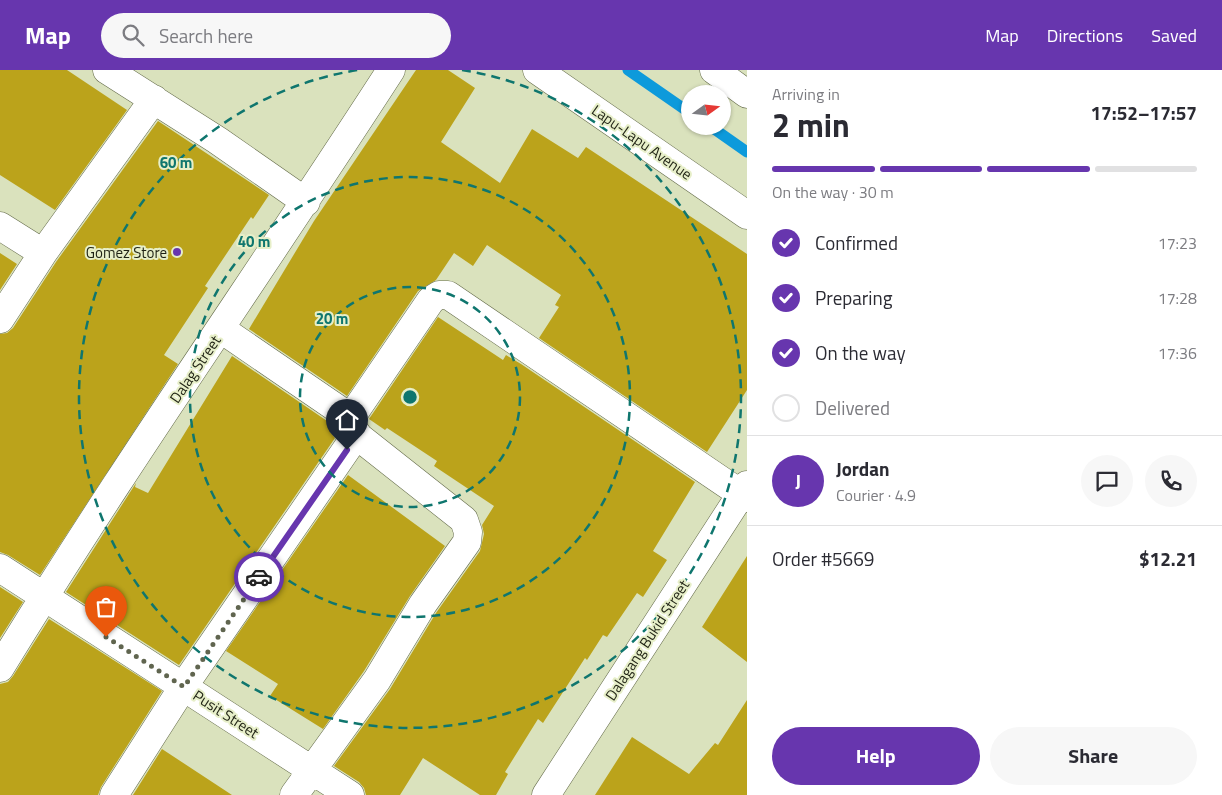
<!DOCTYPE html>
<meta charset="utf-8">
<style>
:root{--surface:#fff;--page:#f7f7f7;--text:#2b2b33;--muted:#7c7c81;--line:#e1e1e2;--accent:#6736ae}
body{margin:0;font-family:"Titillium Web",sans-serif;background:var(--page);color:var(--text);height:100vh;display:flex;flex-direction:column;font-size:19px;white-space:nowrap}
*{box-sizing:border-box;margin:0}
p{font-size:16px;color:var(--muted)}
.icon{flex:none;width:28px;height:28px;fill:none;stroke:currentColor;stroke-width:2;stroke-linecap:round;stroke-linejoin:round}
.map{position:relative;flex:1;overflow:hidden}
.side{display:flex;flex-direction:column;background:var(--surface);width:475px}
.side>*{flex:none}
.needle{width:32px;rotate:75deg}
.controls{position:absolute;left:681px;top:15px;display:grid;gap:10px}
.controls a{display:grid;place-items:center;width:50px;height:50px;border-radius:50%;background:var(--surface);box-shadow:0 1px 4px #0004;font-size:25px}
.pin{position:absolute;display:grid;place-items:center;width:42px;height:42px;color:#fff;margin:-51px -21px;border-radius:50% 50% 50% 0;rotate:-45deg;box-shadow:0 0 5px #0007}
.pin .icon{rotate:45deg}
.courier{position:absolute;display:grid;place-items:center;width:50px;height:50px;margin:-25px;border:4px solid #6736ae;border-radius:50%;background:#fff;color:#222;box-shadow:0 1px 6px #0007}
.headline em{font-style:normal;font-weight:700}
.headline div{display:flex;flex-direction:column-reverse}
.headline{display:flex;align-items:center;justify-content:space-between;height:85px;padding:0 25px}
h1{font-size:32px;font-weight:700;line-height:38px}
.bar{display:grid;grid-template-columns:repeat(4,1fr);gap:8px 5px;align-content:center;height:60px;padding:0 25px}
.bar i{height:6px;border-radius:4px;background:var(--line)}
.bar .active{background:var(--accent)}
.bar p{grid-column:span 4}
.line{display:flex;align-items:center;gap:12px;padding:0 25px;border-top:1px solid var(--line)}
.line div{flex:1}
.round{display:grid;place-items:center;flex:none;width:52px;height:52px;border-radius:26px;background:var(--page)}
ol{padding:0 25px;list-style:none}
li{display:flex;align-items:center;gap:15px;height:55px}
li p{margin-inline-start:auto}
li .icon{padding:5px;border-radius:50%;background:var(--accent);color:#fff;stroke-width:4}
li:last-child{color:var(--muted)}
li i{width:28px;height:28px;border:2px solid var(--line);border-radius:50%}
.action{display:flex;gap:10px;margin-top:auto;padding:10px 25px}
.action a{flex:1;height:58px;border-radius:30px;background:var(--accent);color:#fff;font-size:20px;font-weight:700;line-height:58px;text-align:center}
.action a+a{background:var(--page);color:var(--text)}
header{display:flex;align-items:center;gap:30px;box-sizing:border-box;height:70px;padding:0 25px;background:var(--accent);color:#fff}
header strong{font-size:24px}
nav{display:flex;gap:28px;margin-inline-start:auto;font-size:18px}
.search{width:350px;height:45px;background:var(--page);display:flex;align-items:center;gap:12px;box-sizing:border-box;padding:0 18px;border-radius:28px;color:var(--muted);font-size:19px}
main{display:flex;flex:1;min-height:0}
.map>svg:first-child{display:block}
</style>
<header>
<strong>Map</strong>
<div class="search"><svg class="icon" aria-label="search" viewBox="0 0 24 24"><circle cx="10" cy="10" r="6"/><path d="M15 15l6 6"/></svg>Search here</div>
<nav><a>Map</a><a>Directions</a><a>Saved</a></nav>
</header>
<main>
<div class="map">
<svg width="747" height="725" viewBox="0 0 747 725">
<rect width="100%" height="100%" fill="#dae2bd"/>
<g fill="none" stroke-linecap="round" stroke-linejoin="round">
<path stroke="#0d9adb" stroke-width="11" d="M628,0L690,43
M710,56L747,82"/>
</g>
<path fill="#bba31b" d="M0,0H67L127,40L55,140L0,105Z
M416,0H448L475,18L441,72L500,113L532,59L578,88L586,77L747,184V320L707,382L539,268L559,237L555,235L561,225L487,175L473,196L454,183L436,210L418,221L347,326L249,259L314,151Z
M158,51L269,125L253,149L251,147L205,216L208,218L164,285L178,294L40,505L8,485L0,482V264L7,263L13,258L56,192Z
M0,183L17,194L0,220Z
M438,247L503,290L506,285L521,294L695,412L653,481L667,490L643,527L637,523L607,567L603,565L587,590L585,588L543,653L538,649L505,702L508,704L496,725H480L423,688L400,725H366L364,718L359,712L334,696L390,619L436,543L480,481L484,464L482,455L494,436L434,396L437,391L387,358L385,360L369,349Z
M232,286L330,353V362L335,368L179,595L66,522L136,413L135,417L148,423Z
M348,405L445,476L410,526L364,601L323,659L270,626L278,614L226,581Z
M747,486V592L702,557Z
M0,517L23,532L0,568Z
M49,549L162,621L101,717L98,725H0V614L8,612L13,606Z
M747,630V725H595L632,667L689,704L715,673L718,675Z
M162,679L232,725H133Z"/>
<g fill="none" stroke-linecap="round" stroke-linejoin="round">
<g stroke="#636a49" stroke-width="29">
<path id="minor" d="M107,0L217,70L306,132
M0,156L43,183L154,29
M0,249L43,183
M221,259L351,348
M0,498L350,725
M0,598C124,395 262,200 391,0
M114,725L183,617L357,364
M294,725L377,610L423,534L467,472L468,462L464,450L345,356L431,230L439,225H448L747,428"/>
</g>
<g stroke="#636a49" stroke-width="29">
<path id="secondary" d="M537,0L747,145
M714,0L747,24
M546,725L747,415"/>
</g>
<use href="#minor" stroke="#fff" stroke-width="28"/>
<use href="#secondary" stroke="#fff" stroke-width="28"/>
</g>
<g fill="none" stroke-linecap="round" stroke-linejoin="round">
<path stroke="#60654f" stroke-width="5" stroke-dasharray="0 9" d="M106,567L184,617L259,507"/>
<path stroke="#6736ae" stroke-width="6" d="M259,507L347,380"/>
</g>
<g fill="none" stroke="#0f766e" stroke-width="2.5" stroke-dasharray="9 6">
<circle cx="410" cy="327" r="110"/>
<circle cx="410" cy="327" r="220"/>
<path d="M462 0A331 331 0 1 1 358 0"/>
</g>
<circle fill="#6736ae" stroke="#e7efc9" stroke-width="2" cx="177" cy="182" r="5"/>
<g text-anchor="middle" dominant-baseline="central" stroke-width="4" stroke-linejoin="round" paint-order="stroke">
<g font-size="15" fill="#1f2214" stroke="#e7efc9">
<text transform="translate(642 72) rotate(35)">Lapu-Lapu Avenue</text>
<text transform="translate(195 299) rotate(-56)">Dalag Street</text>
<text transform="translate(647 570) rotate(-57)">Dalagang Bukid Street</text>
<text transform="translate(226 644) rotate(33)">Pusit Street</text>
</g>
<g font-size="15" fill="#1f2214" stroke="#e7efc9" text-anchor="end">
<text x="167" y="182">Gomez Store</text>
</g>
</g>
<circle cx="410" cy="327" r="8" fill="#0f766e" stroke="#e7efc9" stroke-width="2.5"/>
<g font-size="15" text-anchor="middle" font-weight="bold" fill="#0f766e" stroke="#e7efc9" stroke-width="4" stroke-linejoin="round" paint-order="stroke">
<text x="176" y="98">60 m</text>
<text x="254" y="177">40 m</text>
<text x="332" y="254">20 m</text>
</g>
</svg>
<div class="controls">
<a><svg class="needle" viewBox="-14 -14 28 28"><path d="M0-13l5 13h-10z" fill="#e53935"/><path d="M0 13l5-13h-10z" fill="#7c7c81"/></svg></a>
</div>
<div class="pin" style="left:106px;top:567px;background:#ea580c"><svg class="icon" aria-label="bag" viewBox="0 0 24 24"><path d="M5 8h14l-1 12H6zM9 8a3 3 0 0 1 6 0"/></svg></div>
<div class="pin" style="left:347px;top:380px;background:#1f2937"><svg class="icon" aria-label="home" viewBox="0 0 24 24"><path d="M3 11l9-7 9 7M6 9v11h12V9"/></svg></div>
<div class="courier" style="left:259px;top:507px"><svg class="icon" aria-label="car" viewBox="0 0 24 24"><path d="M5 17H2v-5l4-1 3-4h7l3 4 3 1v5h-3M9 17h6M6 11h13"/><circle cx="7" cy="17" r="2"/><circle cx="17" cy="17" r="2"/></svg></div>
</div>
<section class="side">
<div class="headline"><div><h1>2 min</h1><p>Arriving in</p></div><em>17:52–17:57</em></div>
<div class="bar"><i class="active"></i><i class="active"></i><i class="active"></i><i></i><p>On the way · 30 m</p></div>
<ol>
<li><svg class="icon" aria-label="check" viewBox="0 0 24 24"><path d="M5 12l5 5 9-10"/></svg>Confirmed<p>17:23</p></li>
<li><svg class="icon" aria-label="check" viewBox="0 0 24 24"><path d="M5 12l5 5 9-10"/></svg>Preparing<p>17:28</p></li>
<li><svg class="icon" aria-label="check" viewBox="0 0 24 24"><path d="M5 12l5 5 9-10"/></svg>On the way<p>17:36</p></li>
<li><i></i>Delivered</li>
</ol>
<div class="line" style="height:90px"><b class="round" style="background:var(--accent);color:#fff">J</b><div><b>Jordan</b><p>Courier · 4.9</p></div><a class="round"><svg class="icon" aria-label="chat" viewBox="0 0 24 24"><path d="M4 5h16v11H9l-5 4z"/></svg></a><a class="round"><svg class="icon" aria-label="phone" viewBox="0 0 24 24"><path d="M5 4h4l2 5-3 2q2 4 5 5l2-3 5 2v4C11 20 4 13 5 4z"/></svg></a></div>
<div class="line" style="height:65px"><div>Order #5669</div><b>$12.21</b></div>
<div class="action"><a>Help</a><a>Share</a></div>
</section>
</main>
